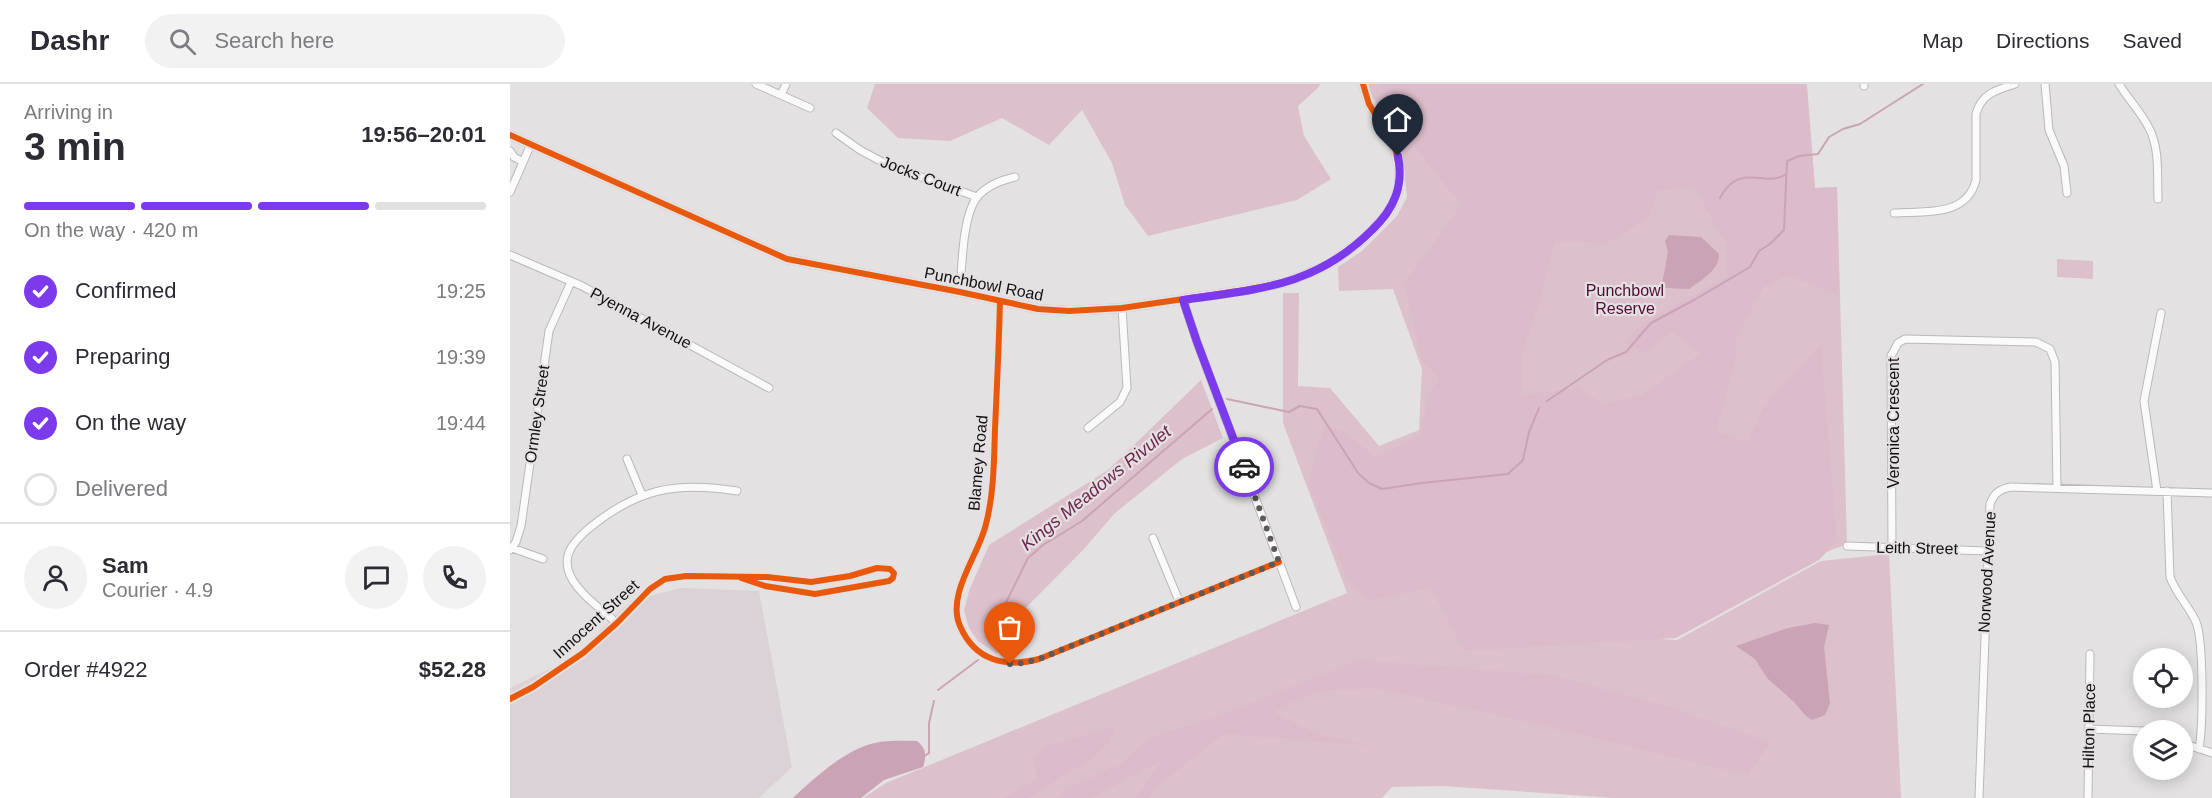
<!DOCTYPE html>
<meta charset="utf-8">
<style>
:root{--surface:#fff;--page:#f2f2f3;--text:#2b2b33;--muted:#7c7c81;--line:#e1e1e2;--accent:#7c3aed}
body{margin:0;font-family:Helvetica,sans-serif;background:var(--page);color:var(--text);height:100vh;display:flex;flex-direction:column;font-size:22px;white-space:nowrap}
*{box-sizing:border-box;margin:0}
p{font-size:20px;color:var(--muted)}
.icon{flex:none;width:33px;height:33px;fill:none;stroke:currentColor;stroke-width:2;stroke-linecap:round;stroke-linejoin:round}
.map{position:relative;flex:1;overflow:hidden}
.panel{display:flex;flex-direction:column;background:var(--surface);width:510px}
.panel>*{flex:none}
.tools{position:absolute;left:1623px;top:564px;display:grid;gap:12px}
.tools a{display:grid;place-items:center;width:60px;height:60px;border-radius:50%;background:var(--surface);box-shadow:0 3px 15px #0003;font-size:30px}
.pin{position:absolute;display:grid;place-items:center;width:51px;height:51px;color:#fff;margin:-62px -26px;border-radius:50% 50% 50% 0;rotate:-45deg;box-shadow:0 0 6px #0007}
.pin .icon{rotate:45deg}
.courier{position:absolute;display:grid;place-items:center;width:60px;height:60px;margin:-30px;border:4px solid #7c3aed;border-radius:50%;background:#fff;color:#222;box-shadow:0 2px 8px #0007}
.summary em{font-style:normal;font-weight:800}
.summary div{display:flex;flex-direction:column-reverse}
.summary{display:flex;align-items:center;justify-content:space-between;height:102px;padding:0 24px}
h1{font-size:39px;font-weight:800;line-height:45px}
.bar{display:grid;grid-template-columns:repeat(4,1fr);gap:9px 6px;align-content:center;height:72px;padding:0 24px}
.bar i{height:8px;border-radius:4px;background:var(--line)}
.bar .on{background:var(--accent)}
.bar p{grid-column:span 4}
.line{display:flex;align-items:center;gap:15px;padding:0 24px;border-top:2px solid var(--line)}
.line div{flex:1}
.round{display:grid;place-items:center;flex:none;width:63px;height:63px;border-radius:32px;background:var(--page)}
ol{padding:0 24px;list-style:none}
li{display:flex;align-items:center;gap:18px;height:66px}
li p{margin-inline-start:auto}
li .icon{padding:6px;border-radius:50%;background:var(--accent);color:#fff;stroke-width:4}
li:last-child{color:var(--muted)}
li i{width:33px;height:33px;border:3px solid var(--line);border-radius:50%}
header{display:flex;align-items:center;gap:36px;box-sizing:border-box;height:84px;padding:0 30px;background:var(--surface);border-bottom:2px solid var(--line)}
header strong{font-size:28px}
nav{display:flex;gap:33px;margin-inline-start:auto;font-size:21px}
.search{width:420px;height:54px;background:var(--page);display:flex;align-items:center;gap:15px;box-sizing:border-box;padding:0 21px;border-radius:33px;color:var(--muted);font-size:22px}
main{display:flex;flex:1;min-height:0}
.map>svg:first-child{display:block}
</style>
<header>
<strong>Dashr</strong>
<div class="search"><svg class="icon" aria-label="search" viewBox="0 0 24 24"><circle cx="10" cy="10" r="6"/><path d="M15 15l6 6"/></svg>Search here</div>
<nav><a>Map</a><a>Directions</a><a>Saved</a></nav>
</header>
<main>
<section class="panel">
<div class="summary"><div><h1>3 min</h1><p>Arriving in</p></div><em>19:56–20:01</em></div>
<div class="bar"><i class="on"></i><i class="on"></i><i class="on"></i><i></i><p>On the way · 420 m</p></div>
<ol>
<li><svg class="icon" aria-label="check" viewBox="0 0 24 24"><path d="M5 12l5 5 9-10"/></svg>Confirmed<p>19:25</p></li>
<li><svg class="icon" aria-label="check" viewBox="0 0 24 24"><path d="M5 12l5 5 9-10"/></svg>Preparing<p>19:39</p></li>
<li><svg class="icon" aria-label="check" viewBox="0 0 24 24"><path d="M5 12l5 5 9-10"/></svg>On the way<p>19:44</p></li>
<li><i></i>Delivered</li>
</ol>
<div class="line" style="height:108px"><a class="round"><svg class="icon" aria-label="person" viewBox="0 0 24 24"><circle cx="12" cy="8" r="4"/><path d="M4 21q1-7 8-7t8 7"/></svg></a><div><b>Sam</b><p>Courier · 4.9</p></div><a class="round"><svg class="icon" aria-label="chat" viewBox="0 0 24 24"><path d="M4 5h16v11H9l-5 4z"/></svg></a><a class="round"><svg class="icon" aria-label="phone" viewBox="0 0 24 24"><path d="M5 4h4l2 5-3 2q2 4 5 5l2-3 5 2v4C11 20 4 13 5 4z"/></svg></a></div>
<div class="line" style="height:78px"><div>Order #4922</div><b>$52.28</b></div>
</section>
<div class="map">
<svg width="1702" height="714" viewBox="0 0 1702 714">
<rect width="100%" height="100%" fill="#e4e1e2"/>
<path fill="#dad2d6" d="M172,504L249,507L282,683L249,714H0V604L60,575L122,516Z"/>
<path fill="#dcc1cd" d="M365,0H810L809,3L788,22L794,52L821,95L787,116L638,152L615,121L602,79L572,26L539,61L492,34L440,57L388,54L357,24Z
M859,0H1297L1305,104L1327,103L1337,460L1167,527L962,543L1167,556L1311,477L1379,470L1391,714H1104L932,702L882,703L872,714H353L376,699L837,509L773,339V209H789L788,302L820,304L869,362L909,346L912,285L883,205L829,207L828,183L852,167L887,132L897,113L891,56L859,8Z
M1547,175L1583,177V195L1547,193Z
M691,296L713,354L672,375L604,430L573,466L495,545L487,570L468,557L459,544L454,526L459,507L479,461L598,386Z"/>
<path fill="#dcbcca" fill-rule="evenodd" d="M871,0H1296L1305,104L1327,103L1329,211L1277,191L1254,203L1229,249L1225,262L1228,267L1206,347L1237,358L1257,317L1311,261L1327,457L1309,476L1166,554L954,567L920,503L860,517L838,497L798,400L814,342L832,347L865,372L910,352L918,313L929,293L912,278L894,200L951,121L891,46ZM1184,103L1217,162V193L1137,236L1114,258L1136,269L1162,247L1190,270L1131,311L1094,320L1068,304L1011,311V273L1032,209L1045,157L1096,160L1139,134L1147,107Z
M848,576L1042,591L1151,620L1261,658L1238,691L1009,636L865,604L805,608L763,628L807,650L866,662L714,650L649,701L639,714H625L652,676L582,714H546L554,706L612,679L640,653L699,635Z
M605,643L599,658L585,672L519,714H492L526,696L525,673L537,661Z"/>
<path fill="#caa3b5" d="M1159,151L1191,153L1209,170C1210,186 1191,196 1179,205L1156,204L1152,200L1158,168L1155,157Z
M1305,539L1319,541L1314,563L1320,619L1315,631L1302,636L1296,632L1283,617L1257,594L1245,575L1226,562L1278,544Z
M407,657C416,664 417,672 413,683L374,696L351,714H283C304,694 336,665 365,659C378,656 393,657 407,657Z"/>
<g fill="none" stroke-linecap="round" stroke-linejoin="round">
<path stroke="#caa3b5" stroke-width="2" d="M1210,114C1230,76 1256,105 1276,90
M717,315L779,328L790,322L807,325L848,389L859,399L872,405L912,399L998,390L1013,376L1019,348L1029,324
M1037,317L1097,276L1116,268L1141,239L1184,216L1240,183L1249,167L1260,160L1274,146L1277,77L1289,72L1308,70L1319,53L1333,45L1350,40L1413,0
M483,545L518,474L533,461L572,437L702,325
M428,606L468,576
M413,673L419,669V639L424,617"/>
<g stroke="#bbb8b9" stroke-width="9">
<path id="minor" d="M246,0L300,24
M1354,0V2
M1535,0L1539,46L1554,82L1557,109
M1609,0C1618,15 1631,28 1639,44C1650,65 1647,91 1648,115
M271,11L276,0
M326,49L350,66L378,81L467,113
M0,67L4,73L13,78
M0,108L21,60
M1384,129C1415,127 1457,133 1466,96V30C1471,10 1486,6 1505,0
M0,171L72,202L259,304
M450,208C452,184 452,131 468,112C477,102 492,96 505,93
M673,216L687,258L786,523
M490,217C489,260 487,302 485,345C484,377 484,409 476,440C469,471 436,510 450,542C465,577 496,584 529,575L769,478
M578,344L610,318L617,304L612,224
M117,375L132,411
M1647,407L1634,317L1651,229
M1657,407L1660,493C1666,510 1679,522 1686,538C1694,557 1693,643 1689,665
M643,454L669,517
M1337,462L1477,467
M1382,463L1381,272L1388,259L1395,255L1526,258L1540,265L1545,278L1547,404
M2,464L33,475
M0,466L6,458L11,442L39,247L61,198
M107,539C92,526 62,505 58,485C54,468 65,457 77,446C126,405 165,397 227,407
M0,615L23,603L73,569L107,539L140,505L155,495L176,492L257,493L301,498L340,492L367,484L380,485L384,489L383,494L379,497L305,510L255,502L231,494
M1578,645L1634,647
M1672,659L1702,669
M1469,714L1480,420C1484,409 1490,405 1501,403L1702,409
M1578,714L1580,570"/>
</g>
<g stroke="#bbb8b9" stroke-width="10">
<path id="tertiary" d="M0,51L277,175L450,208L528,225L559,227L612,224L735,206L777,198L818,181L855,154L876,132L884,118L889,104L890,89L885,63L859,20L853,0"/>
</g>
<use href="#minor" stroke="#fbfafb" stroke-width="7"/>
<use href="#tertiary" stroke="#fbfafb" stroke-width="8"/>
<g stroke="#e5e0e2" stroke-width="10">
<path id="cycleway" d="M0,51L277,175L450,208L528,225L559,227L612,224L735,206L777,198L818,181L855,154L876,132L884,118L889,104L890,89L885,63L859,20L853,0
M490,217C489,260 487,302 485,345C484,377 484,409 476,440C469,471 436,510 450,542C465,577 496,584 529,575L769,478
M0,615L23,603L73,569L107,539L140,505L155,495L176,492L257,493L301,498L340,492L367,484L380,485L384,489L383,494L379,497L305,510L255,502L231,494"/>
</g>
<use href="#cycleway" stroke="#e8590c" stroke-width="6"/>
</g>
<g fill="none" stroke-linecap="round" stroke-linejoin="round">
<path stroke="#5c595a" stroke-width="6" stroke-dasharray="0 10.8" d="M500,580L514,579L529,575L769,478L734,383"/>
<path stroke="#7c3aed" stroke-width="8" d="M734,383L687,258L673,216C748,205 805,203 862,146C884,125 894,102 888,72"/>
</g>
<g text-anchor="middle" dominant-baseline="central" stroke-width="4.5" stroke-linejoin="round" paint-order="stroke">
<g font-size="16" fill="#121011" stroke="#e5e0e2">
<text transform="translate(411 92) rotate(21)">Jocks Court</text>
<text transform="translate(474 200) rotate(11)">Punchbowl Road</text>
<text transform="translate(131 234) rotate(28)">Pyenna Avenue</text>
<text transform="translate(27 330) rotate(-82)">Ormley Street</text>
<text transform="translate(1383 339) rotate(-90)">Veronica Crescent</text>
<text transform="translate(468 379) rotate(-85)">Blamey Road</text>
<text transform="translate(1407 464) rotate(1)">Leith Street</text>
<text transform="translate(1477 488) rotate(-87)">Norwood Avenue</text>
<text transform="translate(86 535) rotate(-42)">Innocent Street</text>
<text transform="translate(1579 642) rotate(-89)">Hilton Place</text>
</g>
<g font-size="16" fill="#4f0d34" stroke="#e5e0e2">
<text x="1115" y="206">Punchbowl<tspan x="1115" dy="18">Reserve</tspan></text>
</g>
<g font-size="18" font-style="italic" fill="#6c294d" stroke="#e5e0e2">
<text transform="translate(586 404) rotate(-39)">Kings Meadows Rivulet</text>
</g>
</g>
</svg>
<div class="tools">
<a><svg class="icon" aria-label="locate" viewBox="0 0 24 24"><circle cx="12" cy="12" r="6"/><path d="M12 2v4M12 18v4M2 12h4M18 12h4"/></svg></a>
<a><svg class="icon" aria-label="layers" viewBox="0 0 24 24"><path d="M12 4l9 5-9 5-9-5zM3 14l9 5 9-5"/></svg></a>
</div>
<div class="pin" style="left:500px;top:580px;background:#ea580c"><svg class="icon" aria-label="bag" viewBox="0 0 24 24"><path d="M5 8h14l-1 12H6zM9 8a3 3 0 0 1 6 0"/></svg></div>
<div class="pin" style="left:888px;top:72px;background:#1f2937"><svg class="icon" aria-label="home" viewBox="0 0 24 24"><path d="M3 11l9-7 9 7M6 9v11h12V9"/></svg></div>
<div class="courier" style="left:734px;top:383px"><svg class="icon" aria-label="car" viewBox="0 0 24 24"><path d="M5 17H2v-5l4-1 3-4h7l3 4 3 1v5h-3M9 17h6M6 11h13"/><circle cx="7" cy="17" r="2"/><circle cx="17" cy="17" r="2"/></svg></div>
</div>
</main>
